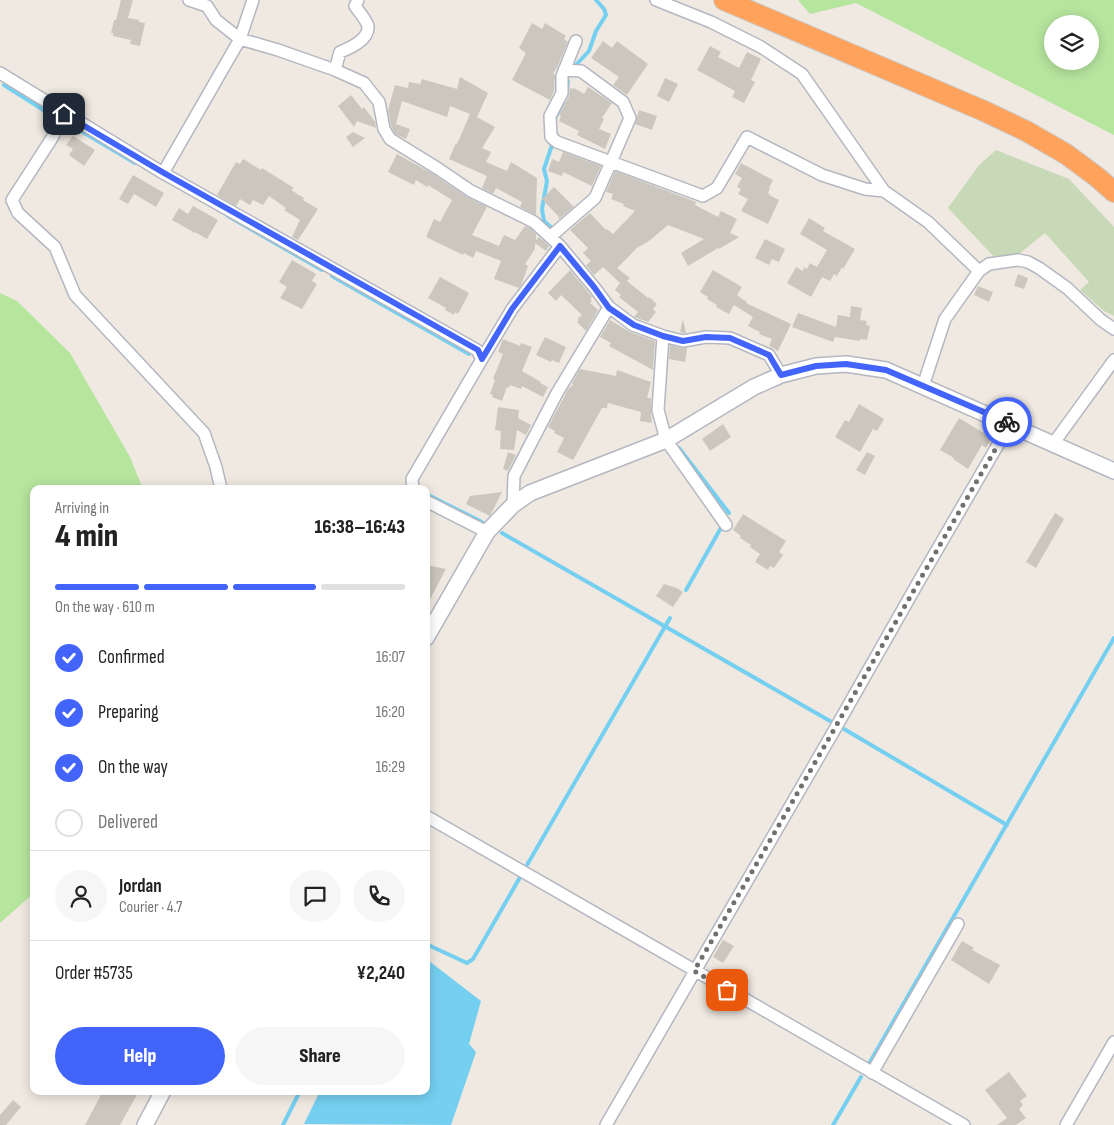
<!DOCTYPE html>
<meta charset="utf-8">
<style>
:root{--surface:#fff;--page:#f6f6f6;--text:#222;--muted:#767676;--line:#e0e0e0;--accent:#4264fb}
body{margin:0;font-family:"Sofia Sans Condensed",sans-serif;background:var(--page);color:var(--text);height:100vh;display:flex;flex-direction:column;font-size:19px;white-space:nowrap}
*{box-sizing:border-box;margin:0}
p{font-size:16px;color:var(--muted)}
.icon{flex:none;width:28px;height:28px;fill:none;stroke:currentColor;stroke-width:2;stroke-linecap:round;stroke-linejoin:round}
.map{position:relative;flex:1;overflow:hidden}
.side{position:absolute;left:30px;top:485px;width:400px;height:610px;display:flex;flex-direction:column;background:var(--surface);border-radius:10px;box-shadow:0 2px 12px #0003}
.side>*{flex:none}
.buttons{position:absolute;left:1044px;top:15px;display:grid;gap:10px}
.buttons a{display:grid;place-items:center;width:55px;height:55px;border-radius:50%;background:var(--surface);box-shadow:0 2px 12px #0003;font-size:25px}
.pin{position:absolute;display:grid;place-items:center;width:42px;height:42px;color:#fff;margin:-21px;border-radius:10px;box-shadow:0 2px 8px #0006}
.courier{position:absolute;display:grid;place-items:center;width:50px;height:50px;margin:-25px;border:4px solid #4264fb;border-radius:50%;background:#fff;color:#222;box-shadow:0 1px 6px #0007}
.head em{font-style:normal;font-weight:800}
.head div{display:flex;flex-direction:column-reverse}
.head{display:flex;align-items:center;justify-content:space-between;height:85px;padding:0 25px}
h1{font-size:32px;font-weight:800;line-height:38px}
.bar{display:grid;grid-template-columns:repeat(4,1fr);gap:8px 5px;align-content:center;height:60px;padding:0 25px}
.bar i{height:6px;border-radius:4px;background:var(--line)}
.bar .active{background:var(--accent)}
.bar p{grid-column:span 4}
.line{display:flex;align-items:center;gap:12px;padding:0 25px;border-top:1px solid var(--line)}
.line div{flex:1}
.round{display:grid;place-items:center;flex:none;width:52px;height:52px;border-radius:26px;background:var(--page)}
ol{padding:0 25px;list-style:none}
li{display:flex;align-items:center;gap:15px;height:55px}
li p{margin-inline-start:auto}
li .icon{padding:5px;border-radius:50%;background:var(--accent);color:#fff;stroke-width:4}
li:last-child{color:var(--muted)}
li i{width:28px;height:28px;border:2px solid var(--line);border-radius:50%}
.button{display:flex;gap:10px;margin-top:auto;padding:10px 25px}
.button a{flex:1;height:58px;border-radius:30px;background:var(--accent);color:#fff;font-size:20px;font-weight:800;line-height:58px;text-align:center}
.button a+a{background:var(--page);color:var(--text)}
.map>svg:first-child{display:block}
</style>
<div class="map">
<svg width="1114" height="1125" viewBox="0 0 1114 1125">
<rect width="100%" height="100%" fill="#efe9e1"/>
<path fill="#b6e59e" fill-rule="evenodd" d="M798,0H1114V135L856,3L810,14ZM1052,24H1090V61H1052Z
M0,293L17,301L70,353L130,457L143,489H34V893L0,923Z"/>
<path fill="#c8d9b8" d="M996,150L1069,179L1114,227V316L1104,311L1080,290L1089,282L1045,233L1019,254L996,259L948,208L979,165Z"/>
<path fill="#75cff0" d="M426,960L429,961L481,1001L469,1044L476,1052L451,1125L304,1124L320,1091H426Z"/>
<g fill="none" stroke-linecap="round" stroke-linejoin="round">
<path stroke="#75cff0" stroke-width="4" d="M576,65L589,51L596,31L606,15L604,9L596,0
M4,85L53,116
M567,91L568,81
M555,121V118L563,102
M76,128L135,163
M552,145L544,169L547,181L542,209L544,221L554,230
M228,216L322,270
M332,276L469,354
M679,448L729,513
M426,494L482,522
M502,533L830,721
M686,590L722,526
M844,729L1007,825
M527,865L670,618
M426,944L467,963L473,959L519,879
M870,1062L1114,638
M283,1125L300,1091
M833,1125L861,1077"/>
</g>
<path fill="#cbc7bf" d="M121,0H133L128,18L139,20V22L145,23L140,46L130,44L131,40L113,36V33H111L114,20H116Z
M532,23L542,29L545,23L566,36L564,39L568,42L558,65L553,74L555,75L554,91L550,100L512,80L526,53L519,48Z
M603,41L612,48L617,41L648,64L627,95L613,85L619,77L591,58Z
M710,46L721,52L718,57L739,68L747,52L761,59L751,80L755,82L744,103L732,97L735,91L697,70Z
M460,77L488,93L477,117L495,127L482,148L491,152L486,162L507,171L511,162L537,178L536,215L520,207L522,202L496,188L493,194L482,188L487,176L449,159L456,143L457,144L470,114L450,106L447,117L402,101L396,124L410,129L406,139L395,134L391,126L388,110L395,85L408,88L409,82L420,84L422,79L457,89Z
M665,78L678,84L669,102L657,96Z
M588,87L612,103L602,118L604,119L599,129L611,134L605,149L577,135L579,131L559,121L561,116L559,115L569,96L570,88L573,89L574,88L584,94Z
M351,95L362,109L364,107L375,122L376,128L357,121L354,127L338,106Z
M639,110L657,116L652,130L635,124Z
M353,132L365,138L353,147L346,137Z
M73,136L95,150L84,166L69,155L73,149L66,145Z
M563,152L601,166L592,186L563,172L562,176L548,171L552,159L559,162Z
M397,154L433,174L467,197L487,207L472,235L499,246L504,235L515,240L525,226L530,228L536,234V240L539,237L549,246L546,251L535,243V249L525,264L528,266L522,283L519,288L494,279L501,261L476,251L473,258L464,253L463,255L426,237L434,219L440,222L452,200L428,185L427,187L416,180L414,185L388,172Z
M243,159L261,170L262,168L294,188L291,190L304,198L303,200L318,209L298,240L292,237L300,220L284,210L286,208L269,196L263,205L253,200L250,205L240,199L236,206L217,195L236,162L240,164Z
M741,163L773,180L769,188H770L768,193L770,194L769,195L779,200L768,224L741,211L748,199L738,194L741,189L737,187L742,178L735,174Z
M615,171L696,202L695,205L718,217L721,211L737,219L730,233L739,237L719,249L718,248L688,266L681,253L704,239L668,225L649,241L637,248L617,268L630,278L627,281L648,298L649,297L657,304L653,309L656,312L648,322L634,317L638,312L619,297L621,295L615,290L620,283L603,267L594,275L586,265L591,261L583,253L588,248L570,230L590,213L606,230L607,229L613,234L635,211L623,206L624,204L611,199L613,194L606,192Z
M133,175L164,193L156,207L134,194L128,204L119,199Z
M554,187L574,207L559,219L558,218L559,217L542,199Z
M193,206L218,220L207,239L195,232V233L172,220L179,208L188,214Z
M809,218L825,228L823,231L855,249L843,269L842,267L837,276L834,274L830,281L822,277L811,297L787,283L796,267L803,271L804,267L807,269L810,263L817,267L827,250L800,234Z
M765,239L785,249L779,262L772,259L769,265L755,258Z
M292,260L316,274L312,281L317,284L302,309L280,298L287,287L279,282Z
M570,270L592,297L590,299L592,301L590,303L598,310L586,331L577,322L579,320L577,319L582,315L561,295L556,301L548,293Z
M713,270L742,287L737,295L739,296V297L747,302L746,303L791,324L778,351L769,346L772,339L759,334L760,332L748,326L753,317L734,305L729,314L716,307L717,305L707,299L708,297L700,292Z
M1018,274L1028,278L1024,289L1014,286Z
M440,277L469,293L458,314L455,312L454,315L445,310L446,308L428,298Z
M978,286L993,292L989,302L974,295Z
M851,306L862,308L860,320L867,321L866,325L870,326L867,340L860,339V341L835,337L833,342L792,327L798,313L836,327L838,315L850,317Z
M683,319L686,333H683L680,332Z
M610,320L630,332L655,341L653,370L609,346L611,343L600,337Z
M545,337L566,347L559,363L552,360L551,362L536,355Z
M503,339L520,346L521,343L532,347L522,371L541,382L540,383L548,387L543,397L522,386L521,389L510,385L509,388L507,387L502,401L492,397L493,395L490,394L495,380L493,379L503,354L498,352Z
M670,345L681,348H687L685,362L669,359Z
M580,369L616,376L617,370L651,382L647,398H651V410L652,423L640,421L641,412L608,403L607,408H602L573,460L557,452L564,438L554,433L555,431L548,427L564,397L568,389L573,385L572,383Z
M859,404L884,419L877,431L873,429L860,452L835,437L845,420L849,422Z
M498,407L519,410L518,418L531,425L526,435L517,430L514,450L500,449L501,431L495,430Z
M959,418L992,438L986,448L982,445L968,469L953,459L954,458L940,450Z
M723,424L731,437L710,451L702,439Z
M508,452L516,455L508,471L503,469Z
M867,452L875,456L865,475L856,470Z
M502,492L490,516L466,504L470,496Z
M1055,513L1064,519L1036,568L1026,562Z
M743,514L786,541L779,552L783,555L774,568L770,566L768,570L755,562L760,554L750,547L751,545L740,538L741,536L733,530Z
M426,565L446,569L426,607Z
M664,584L677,588L683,592L673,607L656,596Z
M723,940L734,946L723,963L713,957Z
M962,941L974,948L972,950L1000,965L989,984L951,960Z
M1009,1072L1027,1096L1020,1101L1023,1105L1019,1109L1026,1118L1016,1125H997L1007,1118L985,1090Z
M103,1091H139L120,1125H85Z
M13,1100L21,1107L6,1125H0V1115Z"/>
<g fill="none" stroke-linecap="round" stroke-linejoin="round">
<g stroke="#b4b7c1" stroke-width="14">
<path id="street" d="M189,0L207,6L216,20L240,39L278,50L335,70L364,83L379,102L384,129L390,139L437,168L471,191L534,222L560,246L594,287L609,307L633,325L663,336L683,341L706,337L730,338L769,355L781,375
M656,0L711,22L761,47L802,74L884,191L928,222L979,271L945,319L923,386
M335,70L340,52C350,48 369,40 368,26C366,19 359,12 355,6L358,0
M564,70L581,71L623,102L630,118L611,162L703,196L717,188L747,137L822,175L865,189L884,191
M0,73L163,173L477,350L482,359L412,479L413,489
M64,113L52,138L12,200L18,213L55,247L75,295L204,433L216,467L221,489
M163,173L240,39L253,0
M550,237L595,198L611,162L557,142L551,137L550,116L562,93V76L576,41
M979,271L989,264L1018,260L1028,262L1039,268L1067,288L1101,320L1114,329
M663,336L658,410L666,440L726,525
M482,359L512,309L560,246
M1053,444L1114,360
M426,501L487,532
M513,505L514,476L557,393L609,307
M426,816L964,1125
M872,1073L958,924
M606,1125L839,722L919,581L1010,424
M1066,1125L1114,1042"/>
</g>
<g stroke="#b4b7c1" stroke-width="18">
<path id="secondary" d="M426,638L487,532L513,505L530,493L666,440L754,387L781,375L816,366L846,364L886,370L1114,471
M145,1125L163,1091"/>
</g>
<g stroke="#c9c9c9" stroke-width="22">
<path id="highway" d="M724,0L984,111L1026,131L1066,154L1097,177L1114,192"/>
</g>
<use href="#street" stroke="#fff" stroke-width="11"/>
<use href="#secondary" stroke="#fff" stroke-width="15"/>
<use href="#highway" stroke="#ffa35c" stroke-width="20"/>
</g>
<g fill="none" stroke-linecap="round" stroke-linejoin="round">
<path stroke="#726f6d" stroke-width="5" stroke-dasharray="0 9" d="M727,990L694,971C801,789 904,606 1010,424L1007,422"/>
<path stroke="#4264fb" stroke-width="6" d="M64,114L164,173L478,350L482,359L512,309L560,246L594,287L609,308L634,325L663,336L683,341L706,337L730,338L769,355L781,375L816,366L846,364L886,370L1007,422"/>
</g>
</svg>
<div class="buttons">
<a><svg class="icon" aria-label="layers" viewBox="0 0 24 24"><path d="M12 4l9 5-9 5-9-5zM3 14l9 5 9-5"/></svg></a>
</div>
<div class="pin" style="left:727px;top:990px;background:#ea580c"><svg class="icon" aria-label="bag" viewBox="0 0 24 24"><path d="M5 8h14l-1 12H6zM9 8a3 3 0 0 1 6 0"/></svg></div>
<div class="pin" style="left:64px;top:114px;background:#1f2937"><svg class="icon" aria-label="home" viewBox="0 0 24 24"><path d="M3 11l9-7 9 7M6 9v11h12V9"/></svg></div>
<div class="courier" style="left:1007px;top:422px"><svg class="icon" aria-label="bike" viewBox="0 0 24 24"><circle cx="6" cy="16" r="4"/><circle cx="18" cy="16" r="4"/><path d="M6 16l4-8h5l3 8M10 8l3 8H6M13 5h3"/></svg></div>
<section class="side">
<div class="head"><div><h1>4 min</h1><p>Arriving in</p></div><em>16:38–16:43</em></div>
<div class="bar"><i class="active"></i><i class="active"></i><i class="active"></i><i></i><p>On the way · 610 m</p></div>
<ol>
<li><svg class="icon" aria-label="check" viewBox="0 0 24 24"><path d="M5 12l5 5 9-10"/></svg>Confirmed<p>16:07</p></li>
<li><svg class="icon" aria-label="check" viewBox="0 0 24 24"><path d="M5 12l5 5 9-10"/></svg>Preparing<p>16:20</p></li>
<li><svg class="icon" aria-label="check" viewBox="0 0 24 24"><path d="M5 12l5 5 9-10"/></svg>On the way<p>16:29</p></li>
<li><i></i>Delivered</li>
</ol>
<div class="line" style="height:90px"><a class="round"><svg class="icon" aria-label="person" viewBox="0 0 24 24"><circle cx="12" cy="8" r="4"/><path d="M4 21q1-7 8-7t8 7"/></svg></a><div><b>Jordan</b><p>Courier · 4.7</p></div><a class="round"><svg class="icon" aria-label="chat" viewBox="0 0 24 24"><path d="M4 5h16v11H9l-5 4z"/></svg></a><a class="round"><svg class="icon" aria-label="phone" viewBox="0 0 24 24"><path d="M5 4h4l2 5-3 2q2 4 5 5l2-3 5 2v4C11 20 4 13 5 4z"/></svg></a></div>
<div class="line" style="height:65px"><div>Order #5735</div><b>¥2,240</b></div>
<div class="button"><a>Help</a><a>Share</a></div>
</section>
</div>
